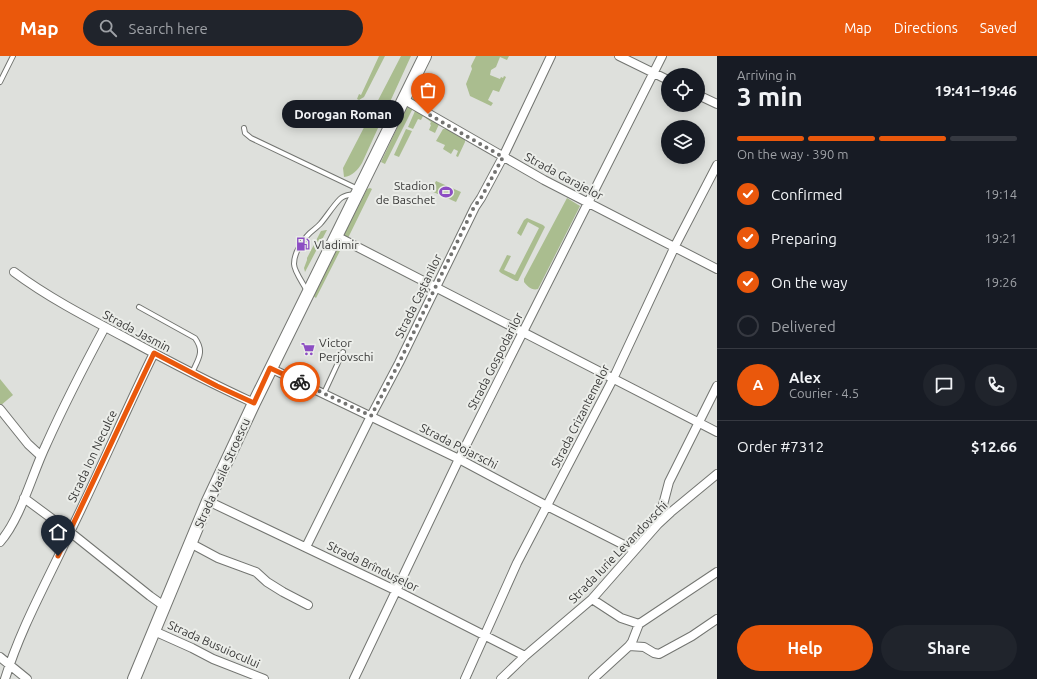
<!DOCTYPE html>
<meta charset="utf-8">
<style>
:root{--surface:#171b24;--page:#20242c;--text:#f1f3f6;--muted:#9ea1a6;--line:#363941;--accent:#ea580c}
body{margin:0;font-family:Ubuntu,sans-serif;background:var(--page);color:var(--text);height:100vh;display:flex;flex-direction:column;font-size:15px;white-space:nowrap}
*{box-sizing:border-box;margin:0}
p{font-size:13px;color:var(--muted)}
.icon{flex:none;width:22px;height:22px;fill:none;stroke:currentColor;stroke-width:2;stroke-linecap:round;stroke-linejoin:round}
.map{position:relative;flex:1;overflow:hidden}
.panel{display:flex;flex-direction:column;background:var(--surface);width:320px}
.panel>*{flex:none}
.fabs{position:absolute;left:661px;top:12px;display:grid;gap:8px}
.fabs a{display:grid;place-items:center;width:44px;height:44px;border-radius:50%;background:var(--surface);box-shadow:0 2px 10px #0003;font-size:20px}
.pin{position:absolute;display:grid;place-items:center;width:34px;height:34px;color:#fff;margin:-41px -17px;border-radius:50% 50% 50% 0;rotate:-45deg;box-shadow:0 0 4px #0007}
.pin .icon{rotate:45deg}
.courier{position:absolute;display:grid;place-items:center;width:40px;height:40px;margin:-20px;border:3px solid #ea580c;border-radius:50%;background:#fff;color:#222;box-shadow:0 1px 5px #0007}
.bubble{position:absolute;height:28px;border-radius:14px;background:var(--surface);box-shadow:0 2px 10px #0003;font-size:13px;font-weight:600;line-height:28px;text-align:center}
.overview em{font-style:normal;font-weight:600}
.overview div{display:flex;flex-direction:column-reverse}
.overview{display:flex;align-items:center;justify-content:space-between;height:68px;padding:0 20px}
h1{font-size:26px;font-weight:600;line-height:30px}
.bar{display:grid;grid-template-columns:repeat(4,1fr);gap:6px 4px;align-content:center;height:48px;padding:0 20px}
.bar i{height:5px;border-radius:3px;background:var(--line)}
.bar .selected{background:var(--accent)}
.bar p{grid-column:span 4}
.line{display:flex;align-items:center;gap:10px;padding:0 20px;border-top:1px solid var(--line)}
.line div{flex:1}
.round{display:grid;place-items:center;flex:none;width:42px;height:42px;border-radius:21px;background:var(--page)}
ol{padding:0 20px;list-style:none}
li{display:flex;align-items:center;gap:12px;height:44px}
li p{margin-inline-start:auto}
li .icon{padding:4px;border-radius:50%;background:var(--accent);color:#fff;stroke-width:4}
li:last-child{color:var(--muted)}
li i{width:22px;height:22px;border:2px solid var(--line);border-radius:50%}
.action{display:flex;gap:8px;margin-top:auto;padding:8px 20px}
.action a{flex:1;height:46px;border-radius:24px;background:var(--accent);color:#fff;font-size:16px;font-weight:600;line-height:46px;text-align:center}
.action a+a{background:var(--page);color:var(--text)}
header{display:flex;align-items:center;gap:24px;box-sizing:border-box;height:56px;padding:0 20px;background:var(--accent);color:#fff}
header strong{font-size:19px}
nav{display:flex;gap:22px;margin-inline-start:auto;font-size:14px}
.search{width:280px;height:36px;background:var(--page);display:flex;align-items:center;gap:10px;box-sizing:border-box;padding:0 14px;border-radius:22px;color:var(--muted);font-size:15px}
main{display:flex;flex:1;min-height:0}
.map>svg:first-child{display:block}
</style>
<header>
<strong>Map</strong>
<div class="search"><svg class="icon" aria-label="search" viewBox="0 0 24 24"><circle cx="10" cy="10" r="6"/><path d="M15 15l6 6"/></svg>Search here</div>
<nav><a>Map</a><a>Directions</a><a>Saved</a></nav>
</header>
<main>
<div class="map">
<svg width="717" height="623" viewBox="0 0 717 623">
<rect width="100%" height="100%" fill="#dee0dc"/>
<path fill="#aabd8f" d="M379,0H385L364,41L359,44L357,43L359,38L361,39Z
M401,0H411L362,107C358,114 352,120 344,121L343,112Z
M476,0H509L507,4L500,1L496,11L491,14L490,19L500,23L501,21L503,22L504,20L506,21L499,36L493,34L488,44L493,47L491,50L470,40L466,28L472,13L471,10Z
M420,26H424L429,29L419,48L412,43Z
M407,51L412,52V54L385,108L381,106Z
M417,54L440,66L435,77L429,74L431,69L430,68L431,66L423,60L421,64L418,63L413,73L408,71L415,55Z
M406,73L412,75L399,101L394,99Z
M443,73H448L465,82V86L458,101L456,100L458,95L454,93L451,98L443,93L445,89L436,85Z
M436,125L461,136L456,146L431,135Z
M370,132L372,133L348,182L344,180L345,176L367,133Z
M567,142L580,150L538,233C532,235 527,230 524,226V223Z
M527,162L543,169L545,171L518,225H516L501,217L499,215L507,199L511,200L504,214L515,219L539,172L528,166L521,180L517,177L524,164Z
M326,174H327L305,216L304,212L307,204V202L321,175Z
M341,187L343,188V189L316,242L313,240L340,188Z
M0,323L13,339L0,350Z"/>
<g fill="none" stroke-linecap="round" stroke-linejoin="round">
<g stroke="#737571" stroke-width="6">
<path id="lane" d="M0,26L13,0
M244,72L245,77L251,82L358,133
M307,235C303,227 294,215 294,208C294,198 301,187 307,180C311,175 317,172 321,167C327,160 333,150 340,143C344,139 349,139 354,138
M139,251L195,282C205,296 198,303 192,317
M324,337L343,296"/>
</g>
<g stroke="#737571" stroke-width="10">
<path id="street" d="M619,0L668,24
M698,39L717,48
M403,43L544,124L717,213
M336,180L717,376
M14,216C49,242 88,262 126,282C168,305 210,327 254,347
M270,312L459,403L547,450L634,494
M0,353L28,388L41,400
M24,442L70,476L150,540L164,550
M208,445L397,535L525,600
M658,468L669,426L717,330
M0,486C21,462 32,418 46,389C64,349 84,310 105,271
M190,487L218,502L256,516L267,526L283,536L308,549
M306,491L371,360L399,307L475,151L481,142L503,101L551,0
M592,543L621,562L639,568
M154,575L192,592L213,603L264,623
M629,590L644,591L654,597L659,598L692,580L717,563
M0,601L27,623
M5,623C21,571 48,524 70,476C99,417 125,356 154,297
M354,623L459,403L662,0
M465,623L517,507L613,323L676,188L717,109
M501,623L525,600L592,543L658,468L671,456L717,418
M593,623L629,590L632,586L639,568L717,516"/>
</g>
<g stroke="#737571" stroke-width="14">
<path id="secondary" d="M134,623L208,445L254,347L425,0"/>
</g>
<use href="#lane" stroke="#fff" stroke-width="4"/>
<use href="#street" stroke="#fff" stroke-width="8"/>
<use href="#secondary" stroke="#fff" stroke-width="12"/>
</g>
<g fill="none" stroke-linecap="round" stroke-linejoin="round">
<path stroke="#737371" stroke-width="4" stroke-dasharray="0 7.2" d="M300,326L371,360L399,307L474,151L481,142L503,101L428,58"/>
<path stroke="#ea580c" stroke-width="5" d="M58,500L154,297L217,330L254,347L270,312L300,326"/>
</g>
<defs>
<g id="stadium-bare" transform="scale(1.08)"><path d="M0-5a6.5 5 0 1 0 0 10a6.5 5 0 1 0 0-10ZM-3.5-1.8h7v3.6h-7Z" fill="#8c4dc3" stroke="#ebede9" stroke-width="2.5" paint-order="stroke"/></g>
<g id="fuel-bare" transform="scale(1.08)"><path d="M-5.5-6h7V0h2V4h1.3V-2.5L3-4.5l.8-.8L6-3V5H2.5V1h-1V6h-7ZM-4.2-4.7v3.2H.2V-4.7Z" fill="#8c4dc3" stroke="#ebede9" stroke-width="2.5" paint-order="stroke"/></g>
<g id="supermarket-bare" transform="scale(1.08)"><path d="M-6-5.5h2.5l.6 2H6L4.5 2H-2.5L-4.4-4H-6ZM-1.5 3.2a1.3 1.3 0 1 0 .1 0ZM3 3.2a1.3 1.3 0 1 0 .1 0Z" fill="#8c4dc3" stroke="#ebede9" stroke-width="2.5" paint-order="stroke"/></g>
</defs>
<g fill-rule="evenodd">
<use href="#stadium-bare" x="446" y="136"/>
<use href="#fuel-bare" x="303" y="188"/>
<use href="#supermarket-bare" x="308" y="293"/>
</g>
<g text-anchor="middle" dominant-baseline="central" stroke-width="4" stroke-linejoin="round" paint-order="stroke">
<g font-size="12" fill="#393938" stroke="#ebede9">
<text transform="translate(564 120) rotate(28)">Strada Garajelor</text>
<text transform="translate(418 240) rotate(-64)">Strada Caștanilor</text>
<text transform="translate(137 275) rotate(28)">Strada Jasmin</text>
<text transform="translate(495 305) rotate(-63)">Strada Gospodarilor</text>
<text transform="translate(580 360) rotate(-63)">Strada Crizantemelor</text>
<text transform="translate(459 390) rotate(27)">Strada Pojarschi</text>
<text transform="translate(92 400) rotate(-65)">Strada Ion Neculce</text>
<text transform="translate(222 417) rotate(-66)">Strada Vasile Stroescu</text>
<text transform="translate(618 496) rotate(-46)">Strada Iurie Levandovschi</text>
<text transform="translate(373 510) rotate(26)">Strada Brîndușelor</text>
<text transform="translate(214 588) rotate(24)">Strada Busuiocului</text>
</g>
<g font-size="12" fill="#393938" stroke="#ebede9" text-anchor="start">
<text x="435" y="129" text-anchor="end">Stadion<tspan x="435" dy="14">de Baschet</tspan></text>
<text x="314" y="188">Vladimir</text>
<text x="319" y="286">Victor<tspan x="319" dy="14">Perjovschi</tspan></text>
</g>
</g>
</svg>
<div class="fabs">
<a><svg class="icon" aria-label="locate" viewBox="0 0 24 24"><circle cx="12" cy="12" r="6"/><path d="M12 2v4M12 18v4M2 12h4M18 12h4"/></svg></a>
<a><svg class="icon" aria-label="layers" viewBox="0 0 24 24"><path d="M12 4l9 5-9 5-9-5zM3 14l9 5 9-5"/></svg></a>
</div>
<div class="pin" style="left:428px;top:58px;background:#ea580c"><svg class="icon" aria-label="bag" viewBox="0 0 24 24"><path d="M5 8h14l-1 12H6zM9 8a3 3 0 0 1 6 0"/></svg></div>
<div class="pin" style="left:58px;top:500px;background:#1f2937"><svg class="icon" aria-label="home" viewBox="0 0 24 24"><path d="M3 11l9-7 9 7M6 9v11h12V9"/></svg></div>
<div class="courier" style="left:300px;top:326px"><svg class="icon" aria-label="bike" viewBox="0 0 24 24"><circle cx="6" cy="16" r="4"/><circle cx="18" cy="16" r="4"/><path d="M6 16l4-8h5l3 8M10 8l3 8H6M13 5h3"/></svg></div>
<div class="bubble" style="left:282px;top:44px;width:122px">Dorogan Roman</div>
</div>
<section class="panel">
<div class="overview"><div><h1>3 min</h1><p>Arriving in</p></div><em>19:41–19:46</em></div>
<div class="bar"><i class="selected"></i><i class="selected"></i><i class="selected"></i><i></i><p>On the way · 390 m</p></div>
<ol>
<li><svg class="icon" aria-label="check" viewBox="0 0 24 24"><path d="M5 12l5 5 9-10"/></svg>Confirmed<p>19:14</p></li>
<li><svg class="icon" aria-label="check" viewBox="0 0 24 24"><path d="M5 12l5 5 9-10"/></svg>Preparing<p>19:21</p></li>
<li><svg class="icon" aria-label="check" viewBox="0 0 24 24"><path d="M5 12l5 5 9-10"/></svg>On the way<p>19:26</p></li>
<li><i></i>Delivered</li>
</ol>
<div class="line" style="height:72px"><b class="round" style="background:var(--accent);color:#fff">A</b><div><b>Alex</b><p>Courier · 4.5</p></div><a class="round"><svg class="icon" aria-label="chat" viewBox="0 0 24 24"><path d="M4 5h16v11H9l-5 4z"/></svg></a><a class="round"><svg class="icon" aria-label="phone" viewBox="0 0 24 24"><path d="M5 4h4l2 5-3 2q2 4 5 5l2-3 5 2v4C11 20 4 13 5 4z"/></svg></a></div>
<div class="line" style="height:52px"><div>Order #7312</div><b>$12.66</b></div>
<div class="action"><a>Help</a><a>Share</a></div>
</section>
</main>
